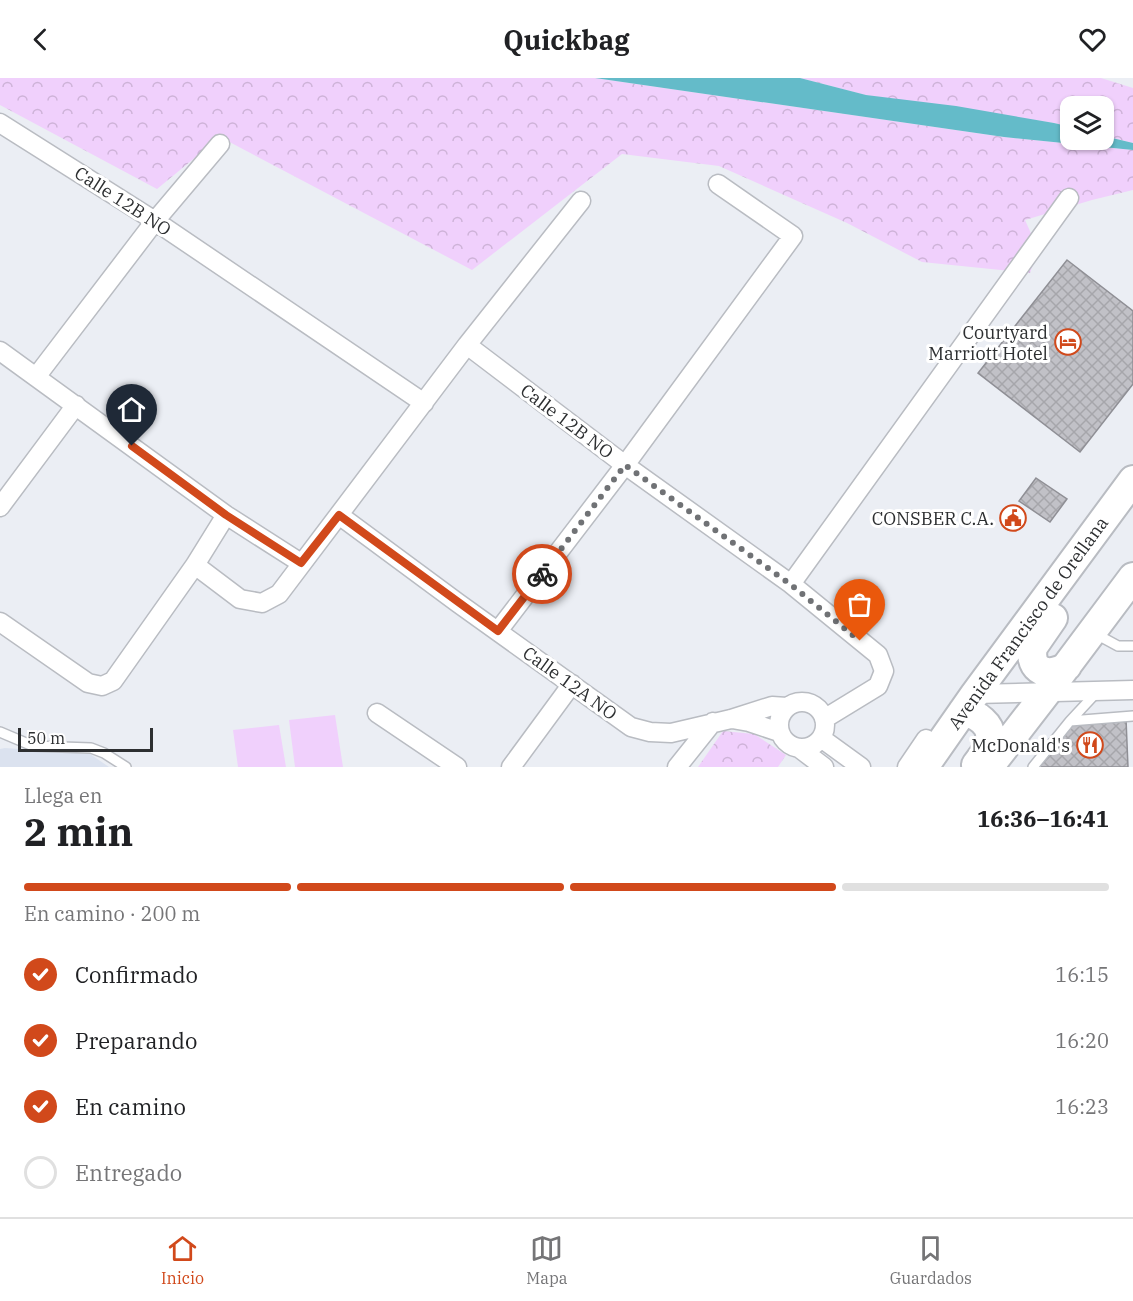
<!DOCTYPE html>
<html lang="es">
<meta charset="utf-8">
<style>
:root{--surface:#fff;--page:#f2f2f2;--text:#202124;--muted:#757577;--line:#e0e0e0;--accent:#d1491b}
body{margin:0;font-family:"IBM Plex Serif",serif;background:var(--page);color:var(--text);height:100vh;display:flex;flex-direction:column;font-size:22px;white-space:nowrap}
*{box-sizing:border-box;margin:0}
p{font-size:20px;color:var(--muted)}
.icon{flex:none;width:33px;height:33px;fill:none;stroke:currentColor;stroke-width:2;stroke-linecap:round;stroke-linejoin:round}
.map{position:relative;height:689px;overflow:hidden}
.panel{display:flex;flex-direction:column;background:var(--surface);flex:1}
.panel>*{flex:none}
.buttons{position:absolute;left:1060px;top:18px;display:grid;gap:12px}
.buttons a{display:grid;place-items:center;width:54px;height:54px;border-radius:12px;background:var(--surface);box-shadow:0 2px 4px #0004;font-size:30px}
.scale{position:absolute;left:18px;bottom:15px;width:135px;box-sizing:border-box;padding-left:6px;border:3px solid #2d2f31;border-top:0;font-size:16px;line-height:21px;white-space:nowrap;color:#2d2f31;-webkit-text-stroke:4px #fff;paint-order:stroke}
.pin{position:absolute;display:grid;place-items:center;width:51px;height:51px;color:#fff;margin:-62px -26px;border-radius:50% 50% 50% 0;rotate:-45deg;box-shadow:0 0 6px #0007}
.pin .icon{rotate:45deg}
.courier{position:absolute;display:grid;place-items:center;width:60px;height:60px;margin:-30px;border:4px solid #d1491b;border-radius:50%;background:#fff;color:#222;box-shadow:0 2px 8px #0007}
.headline em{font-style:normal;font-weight:800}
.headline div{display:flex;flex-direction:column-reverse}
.headline{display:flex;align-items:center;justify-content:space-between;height:102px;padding:0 24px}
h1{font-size:39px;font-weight:800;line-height:45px}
.bar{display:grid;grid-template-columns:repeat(4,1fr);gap:9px 6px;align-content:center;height:72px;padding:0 24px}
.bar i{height:8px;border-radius:4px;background:var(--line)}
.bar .current{background:var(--accent)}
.bar p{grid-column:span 4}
ol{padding:0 24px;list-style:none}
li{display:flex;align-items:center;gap:18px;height:66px}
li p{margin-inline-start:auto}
li .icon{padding:6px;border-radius:50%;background:var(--accent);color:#fff;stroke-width:4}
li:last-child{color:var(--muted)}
li i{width:33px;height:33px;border:3px solid var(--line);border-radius:50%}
header{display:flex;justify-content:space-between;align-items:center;height:78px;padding:0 24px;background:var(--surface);font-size:27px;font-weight:800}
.tabs{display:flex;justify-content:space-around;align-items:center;height:84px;border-top:2px solid var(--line);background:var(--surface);font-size:16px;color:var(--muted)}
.tabs a{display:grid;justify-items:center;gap:3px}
.tabs .current{color:var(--accent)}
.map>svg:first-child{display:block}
</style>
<header><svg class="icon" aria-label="back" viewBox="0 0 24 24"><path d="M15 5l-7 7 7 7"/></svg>Quickbag<svg class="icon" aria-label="heart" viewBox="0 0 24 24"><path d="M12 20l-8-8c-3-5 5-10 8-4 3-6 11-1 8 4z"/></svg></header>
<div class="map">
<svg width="1133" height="689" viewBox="0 0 1133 689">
<defs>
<pattern id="forest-crowns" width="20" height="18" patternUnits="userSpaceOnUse" patternTransform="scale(1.5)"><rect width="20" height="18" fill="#f0d0fc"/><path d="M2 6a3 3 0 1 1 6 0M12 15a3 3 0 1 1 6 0" fill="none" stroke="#ceb3d8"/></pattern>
<pattern id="building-cross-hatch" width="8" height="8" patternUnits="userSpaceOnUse" patternTransform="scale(1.5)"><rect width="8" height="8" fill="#c1c1c7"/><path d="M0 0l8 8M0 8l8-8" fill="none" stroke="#a6a6ab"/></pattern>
</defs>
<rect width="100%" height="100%" fill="#ebeef4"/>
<path fill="#dbe2ef" d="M5,670L90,676L109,689H0V671Z"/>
<path fill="url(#forest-crowns)" d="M0,0H595L1004,59L1133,72V112L1092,122L1025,142L1038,171L1030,195L922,184L847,145L719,88L622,76L472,192L220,59L157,111L0,27Z
M800,0H1101L1133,10V65L1104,58V28H1071V49L1054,45L865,17Z
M723,653L754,656L786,677L778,689H698Z"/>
<path fill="#f0d0fc" d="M335,637L343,689H295L289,642Z
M279,647L286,689H238L233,652Z"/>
<path fill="#64bbc9" d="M595,0H800L866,17L956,28L1054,45L1071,49V62H1104V58L1133,65V72L1004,59Z"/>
<path fill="url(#building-cross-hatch)" stroke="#8f8f95" stroke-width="1.5" d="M1067,182L1133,233V306L1080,374L978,295Z
M1036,400L1067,421L1050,444L1019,423Z
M1126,641L1128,689H1036L1071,646Z"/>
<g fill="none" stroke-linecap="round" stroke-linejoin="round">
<g stroke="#b9bcc2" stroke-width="12">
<path id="service" d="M1094,555L1118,568H1133
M1070,643L1097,614
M0,654L33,668L91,670L104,675L126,689
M1033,689L1070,643L1133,638"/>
</g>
<g stroke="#b9bcc2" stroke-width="21">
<path id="minor" d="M0,45L155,143L424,325
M467,267L625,387L791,506L878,577L884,593L878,608L824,641
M0,273L226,437L301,485
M36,299L155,143L220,66
M0,429L76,327
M339,437L458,525L631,649L650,654L671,655L731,641L772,628L787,629
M195,487L240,521L262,525L279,516L467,267L581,123
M791,506L1069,120
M0,544L88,605L102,608L113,603L195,487L226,437
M498,553L625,387L793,158L718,106
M975,616L1133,612
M779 647a23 23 0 1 1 46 0a23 23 0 1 1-46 0Z
M377,635L457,689
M732,641L749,644L779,654
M821,660L861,689
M799,670L824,689
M511,689L572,606
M677,689L713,644
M907,689L926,661"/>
</g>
<g stroke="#b9bcc2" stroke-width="32">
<path id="primary" d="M1053,540L1033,569C1028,593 1049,601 1067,588
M963,633C976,636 993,646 990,662C989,671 981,680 976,687
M924,689L975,616L1133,402
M989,689L1047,614L1133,499"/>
</g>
<use href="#service" stroke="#fff" stroke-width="9"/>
<use href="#minor" stroke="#fff" stroke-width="18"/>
<use href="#primary" stroke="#fff" stroke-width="28"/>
</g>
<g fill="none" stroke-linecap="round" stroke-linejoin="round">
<path stroke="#707275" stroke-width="6" stroke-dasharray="0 10.8" d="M542,496L625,387L790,506L860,563"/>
<path stroke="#d1491b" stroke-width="8" d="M132,368L226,437L301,485L339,437L498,553L542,496"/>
</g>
<defs>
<g id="hotel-ring" transform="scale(1.35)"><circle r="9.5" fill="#fff" stroke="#d1491b" stroke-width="1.5"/><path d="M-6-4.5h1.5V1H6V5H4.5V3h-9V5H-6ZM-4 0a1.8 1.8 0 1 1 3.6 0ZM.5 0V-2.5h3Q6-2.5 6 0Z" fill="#d1491b"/></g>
<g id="civic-ring" transform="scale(1.35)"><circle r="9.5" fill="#fff" stroke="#d1491b" stroke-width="1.5"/><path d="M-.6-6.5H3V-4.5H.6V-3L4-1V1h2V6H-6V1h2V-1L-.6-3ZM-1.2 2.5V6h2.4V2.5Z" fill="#d1491b"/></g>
<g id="restaurant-ring" transform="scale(1.35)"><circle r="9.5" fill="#fff" stroke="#d1491b" stroke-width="1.5"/><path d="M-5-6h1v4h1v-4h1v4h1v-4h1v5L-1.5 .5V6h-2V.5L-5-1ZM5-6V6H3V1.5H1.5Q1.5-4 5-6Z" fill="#d1491b"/></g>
</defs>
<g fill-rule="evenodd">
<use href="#hotel-ring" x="1068" y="264"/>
<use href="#civic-ring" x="1013" y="440"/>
<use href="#restaurant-ring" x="1090" y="667"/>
</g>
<g text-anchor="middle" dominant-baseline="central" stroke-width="6" stroke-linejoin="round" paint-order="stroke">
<g font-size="18" fill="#2d2f31" stroke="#fff">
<text transform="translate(123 123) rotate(33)">Calle 12B NO</text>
<text transform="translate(567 343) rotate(37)">Calle 12B NO</text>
<text transform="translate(1028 545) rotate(-54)">Avenida Francisco de Orellana</text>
<text transform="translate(570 605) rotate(36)">Calle 12A NO</text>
</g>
<g font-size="18" fill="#2d2f31" stroke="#fff" text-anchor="end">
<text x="1048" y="254">Courtyard<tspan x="1048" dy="21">Marriott Hotel</tspan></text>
<text x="994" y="440">CONSBER C.A.</text>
<text x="1070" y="667">McDonald's</text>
</g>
</g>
</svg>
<div class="buttons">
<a><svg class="icon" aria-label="layers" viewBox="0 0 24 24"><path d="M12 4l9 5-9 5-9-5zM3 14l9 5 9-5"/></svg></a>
</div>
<div class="scale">50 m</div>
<div class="pin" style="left:860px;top:563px;background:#ea580c"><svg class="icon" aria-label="bag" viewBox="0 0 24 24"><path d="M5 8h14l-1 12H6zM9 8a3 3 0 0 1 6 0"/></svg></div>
<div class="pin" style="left:132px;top:368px;background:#1f2937"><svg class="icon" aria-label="home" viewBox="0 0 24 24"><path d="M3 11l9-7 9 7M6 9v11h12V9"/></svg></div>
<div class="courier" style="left:542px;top:496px"><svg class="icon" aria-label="bike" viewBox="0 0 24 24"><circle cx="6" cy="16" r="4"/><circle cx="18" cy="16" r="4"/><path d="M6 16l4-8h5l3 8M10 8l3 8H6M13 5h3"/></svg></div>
</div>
<section class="panel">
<div class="headline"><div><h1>2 min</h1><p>Llega en</p></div><em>16:36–16:41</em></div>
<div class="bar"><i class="current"></i><i class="current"></i><i class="current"></i><i></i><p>En camino · 200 m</p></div>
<ol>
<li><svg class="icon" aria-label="check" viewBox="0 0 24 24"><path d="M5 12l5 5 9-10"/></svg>Confirmado<p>16:15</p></li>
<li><svg class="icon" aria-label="check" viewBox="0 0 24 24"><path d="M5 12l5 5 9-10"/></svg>Preparando<p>16:20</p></li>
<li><svg class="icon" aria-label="check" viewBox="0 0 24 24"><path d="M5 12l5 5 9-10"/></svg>En camino<p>16:23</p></li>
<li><i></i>Entregado</li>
</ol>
</section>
<nav class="tabs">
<a class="current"><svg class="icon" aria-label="home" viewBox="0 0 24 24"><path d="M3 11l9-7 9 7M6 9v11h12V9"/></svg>Inicio</a>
<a><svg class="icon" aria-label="map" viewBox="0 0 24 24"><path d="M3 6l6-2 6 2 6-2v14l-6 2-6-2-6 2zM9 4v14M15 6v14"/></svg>Mapa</a>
<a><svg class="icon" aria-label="saved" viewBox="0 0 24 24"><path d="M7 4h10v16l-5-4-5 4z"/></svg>Guardados</a>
</nav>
